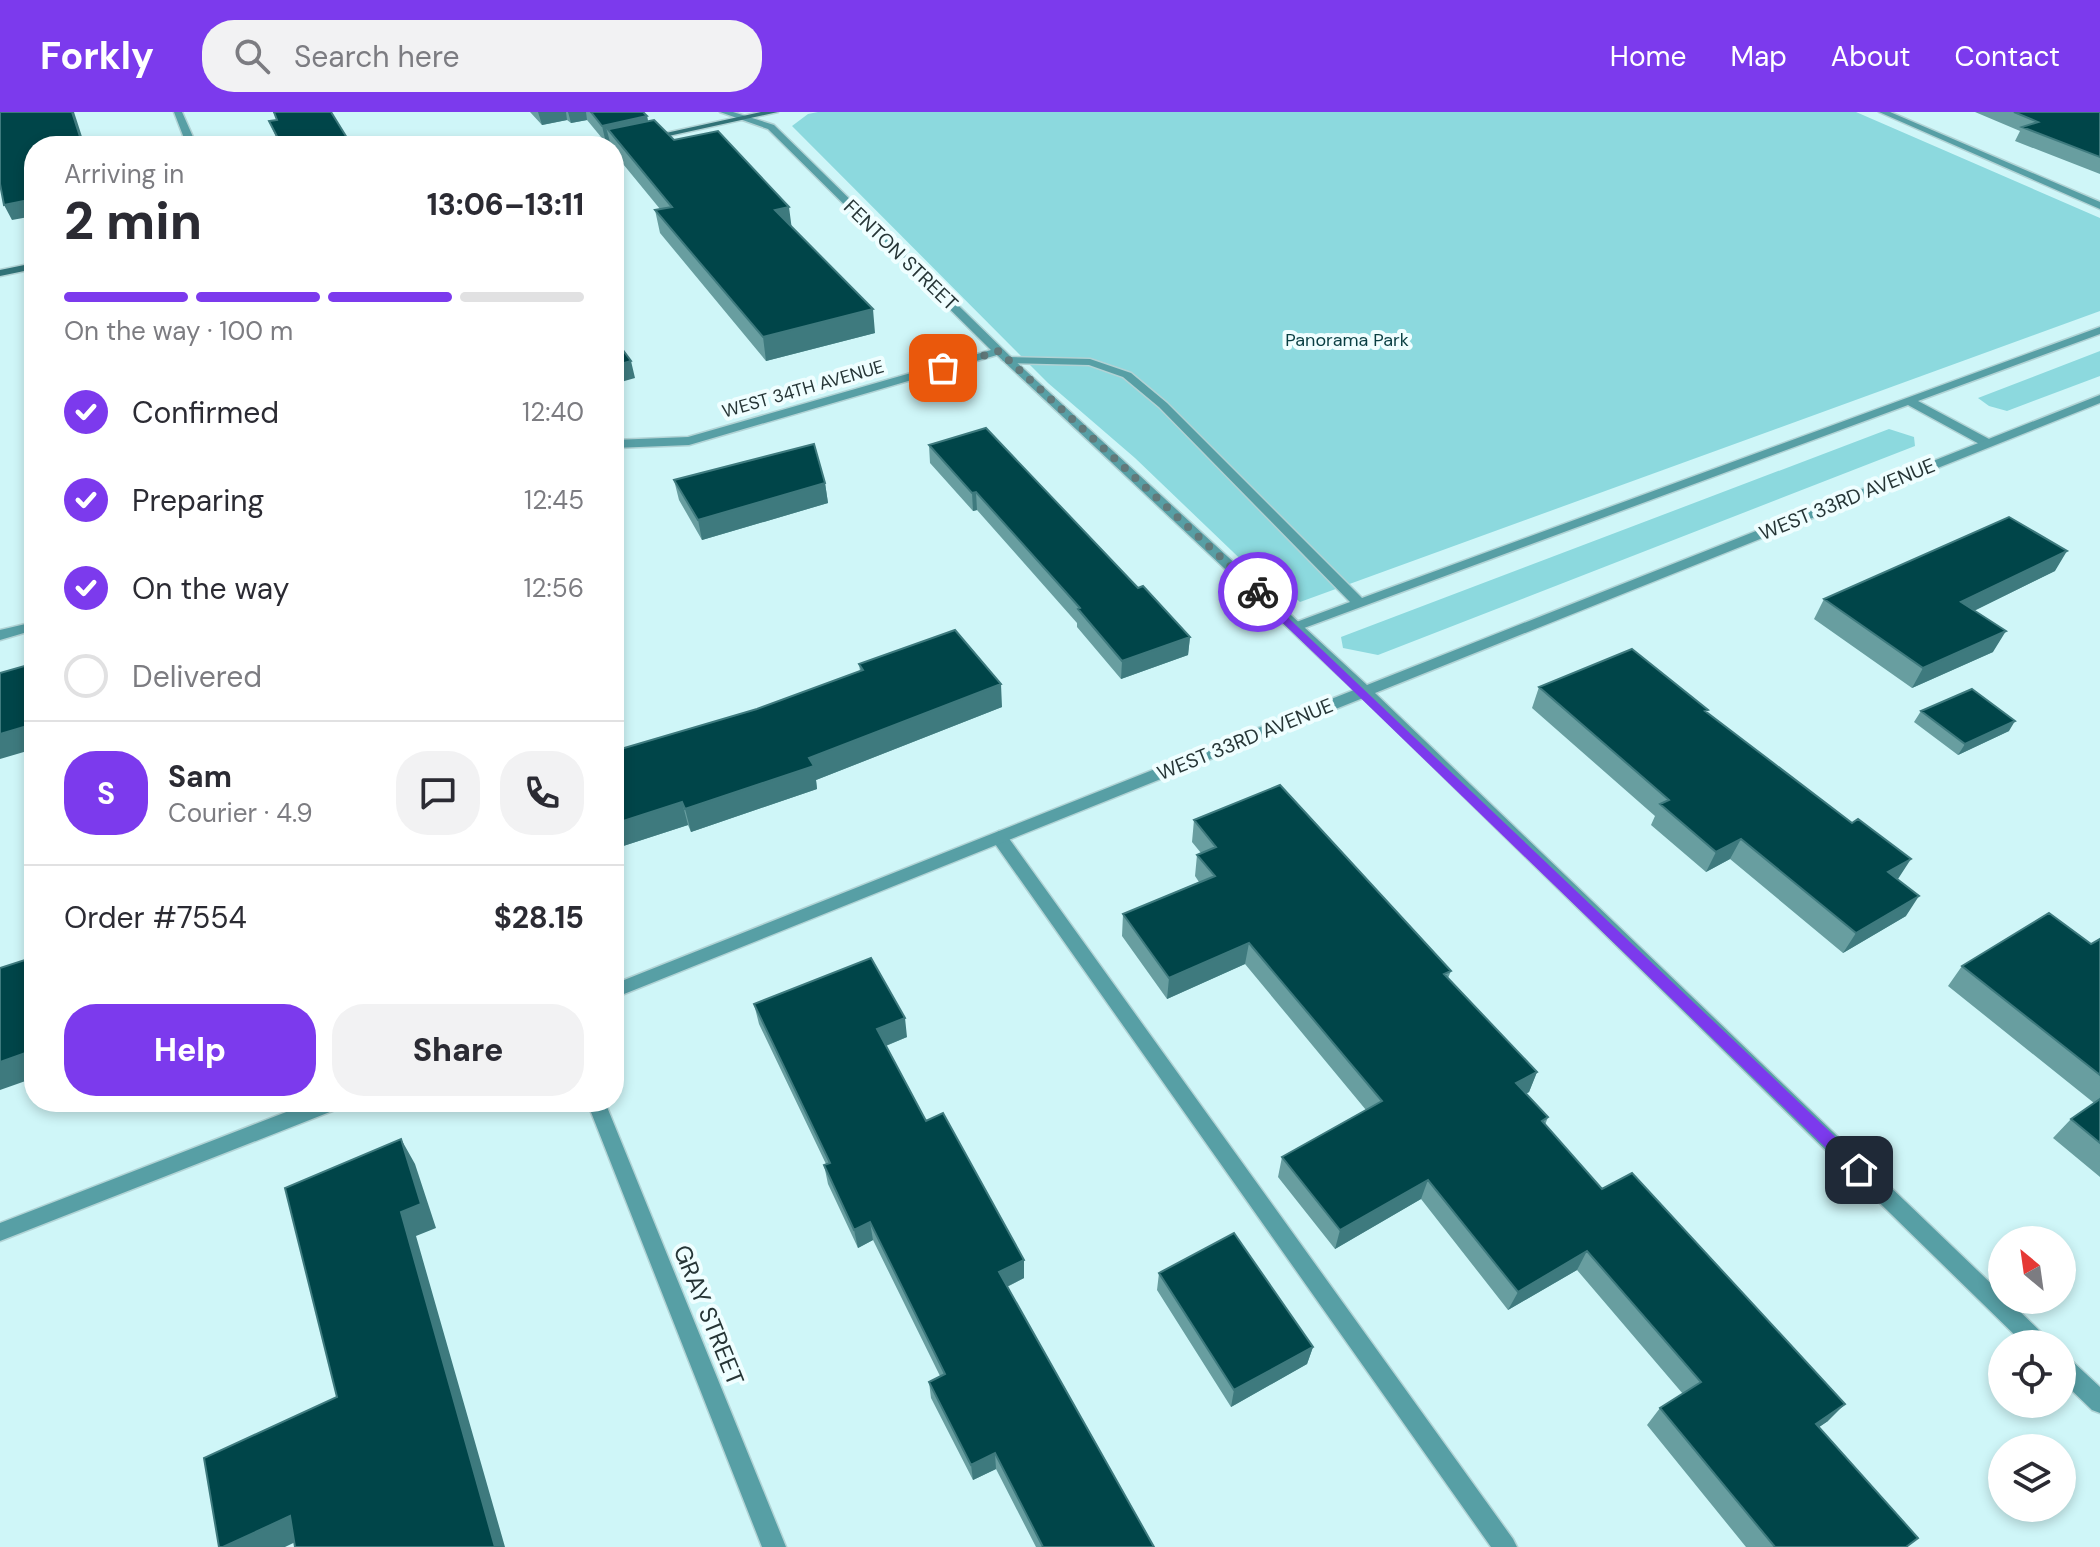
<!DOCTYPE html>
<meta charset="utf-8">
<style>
:root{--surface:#fff;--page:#f2f2f3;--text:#2b2b33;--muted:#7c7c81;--line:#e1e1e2;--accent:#7c3aed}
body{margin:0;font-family:"DM Sans",sans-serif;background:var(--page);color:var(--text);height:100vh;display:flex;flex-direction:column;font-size:30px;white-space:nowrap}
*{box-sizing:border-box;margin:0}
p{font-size:26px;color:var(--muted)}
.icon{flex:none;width:44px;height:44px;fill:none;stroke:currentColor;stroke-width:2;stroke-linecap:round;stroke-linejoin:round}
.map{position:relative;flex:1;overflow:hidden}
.sheet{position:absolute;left:24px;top:24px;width:600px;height:976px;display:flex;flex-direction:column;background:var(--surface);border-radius:32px;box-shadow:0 4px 12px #0003}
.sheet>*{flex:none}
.needle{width:52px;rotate:331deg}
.controls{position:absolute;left:1988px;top:1114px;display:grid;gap:16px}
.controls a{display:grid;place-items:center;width:88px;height:88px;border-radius:50%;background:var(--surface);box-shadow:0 4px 12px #0003;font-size:40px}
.pin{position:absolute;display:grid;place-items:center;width:68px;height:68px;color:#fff;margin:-34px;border-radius:16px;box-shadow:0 4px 12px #0006}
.courier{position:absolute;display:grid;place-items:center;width:80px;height:80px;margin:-40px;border:6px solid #7c3aed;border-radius:50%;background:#fff;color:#222;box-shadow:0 2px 10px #0007}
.head em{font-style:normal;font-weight:800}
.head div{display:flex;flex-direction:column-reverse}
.head{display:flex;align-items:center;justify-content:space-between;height:136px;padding:0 40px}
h1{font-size:52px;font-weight:800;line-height:60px}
.bar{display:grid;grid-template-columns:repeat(4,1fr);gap:12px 8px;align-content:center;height:96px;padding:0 40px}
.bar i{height:10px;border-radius:6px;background:var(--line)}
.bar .on{background:var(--accent)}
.bar p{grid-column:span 4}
.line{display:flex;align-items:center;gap:20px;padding:0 40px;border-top:2px solid var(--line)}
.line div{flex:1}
.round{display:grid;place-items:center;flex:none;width:84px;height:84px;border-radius:32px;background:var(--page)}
ol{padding:0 40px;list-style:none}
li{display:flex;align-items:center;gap:24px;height:88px}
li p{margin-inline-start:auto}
li .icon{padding:8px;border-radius:50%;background:var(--accent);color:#fff;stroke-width:4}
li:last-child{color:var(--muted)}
li i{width:44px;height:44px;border:4px solid var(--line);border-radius:50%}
.button{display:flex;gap:16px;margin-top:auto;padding:16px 40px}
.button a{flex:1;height:92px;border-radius:32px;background:var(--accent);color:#fff;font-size:32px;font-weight:800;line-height:92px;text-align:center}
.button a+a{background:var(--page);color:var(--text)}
header{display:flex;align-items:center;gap:48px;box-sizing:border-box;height:112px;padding:0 40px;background:var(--accent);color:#fff}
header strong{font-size:38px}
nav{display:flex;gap:44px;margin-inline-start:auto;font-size:28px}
.search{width:560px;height:72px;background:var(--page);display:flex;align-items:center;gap:20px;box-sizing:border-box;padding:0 28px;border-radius:32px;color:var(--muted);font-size:30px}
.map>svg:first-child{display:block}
</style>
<header>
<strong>Forkly</strong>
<div class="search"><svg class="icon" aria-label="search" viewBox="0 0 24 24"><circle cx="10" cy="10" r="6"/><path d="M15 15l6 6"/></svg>Search here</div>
<nav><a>Home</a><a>Map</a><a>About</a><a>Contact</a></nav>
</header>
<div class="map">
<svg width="2100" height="1435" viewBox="0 0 2100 1435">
<rect width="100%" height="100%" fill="#cff6f8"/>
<path fill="#8cd9de" d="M818,0H1856L2100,106V199L1300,490L1276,469L1256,462L1135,346L1048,271L792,14L808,2Z
M2100,239V264L2007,299L1989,294L1978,286Z
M1889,317L1914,325L1915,334L1378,543L1343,536L1341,525Z"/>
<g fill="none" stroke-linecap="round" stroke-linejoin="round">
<g stroke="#b1d3d5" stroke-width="3">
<path id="lane" d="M2100,215V222L1918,289L1991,328V334H1983L1908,293L1296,519L1291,518L1289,515L1291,512L1350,490L1159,295L1123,265L1089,253L1008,251L1002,248L1008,245L1090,247L1131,261L1167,291L1362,486Z
M999,719L1005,721L1513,1427L1517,1435H1491L993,729L991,725Z"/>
</g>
<g stroke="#b1d3d5" stroke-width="3">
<path id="street" d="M174,0H182L197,34H187Z
M720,0H733L774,13L1012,246L1367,573L2100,283V291L1375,581L2002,1182V1188H2008L2046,1225L2050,1232H2024L1363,586L614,886V872L1354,578L997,243L689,333L614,336V328L688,325L991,238L768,17Z
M1879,0H1890L2100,90V97Z
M34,510V518L0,528V518Z
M312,990H342L340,996L0,1129V1111Z
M587,990H605L786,1435H762Z
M2062,1244L2070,1247L2100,1275V1301L2092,1298L2062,1269Z"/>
</g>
<g stroke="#b1d3d5" stroke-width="3">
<path id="secondary" d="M761,0H778L614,36V34H607Z
M34,151V157L0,164V158Z"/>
</g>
<use href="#lane" fill="#579fa5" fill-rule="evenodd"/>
<use href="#street" fill="#579fa5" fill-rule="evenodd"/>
<use href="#secondary" fill="#317277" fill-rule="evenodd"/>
</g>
<path fill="#689ea0" d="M273,0H331L352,34H280L269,9L277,8Z
M530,0H643L647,4L648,9L791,114L875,221L766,249L660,121L655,98L660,97L614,41V34H610V30L606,31L587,8L571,11L567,8L542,13Z
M1975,0H2100V62L2015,29L2020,19Z
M929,333L1138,476L1190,525L1188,543L1121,567L1077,515V511L977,398L973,399L930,351Z
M674,368L825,371L828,391L702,428L679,388Z
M2055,459L1974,499L1993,540L1912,576L1814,507L1824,487Z
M859,552L1002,595L816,668L817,677L691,720L688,713L614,737L757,597L860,559Z
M1539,575L1707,600L1898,768L1906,804L1843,841L1730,747L1706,760L1651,713L1655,704L1532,596Z
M1921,599L2009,619L1958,643L1914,610Z
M1194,708L1451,859L1448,866L1537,960L1529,980L1526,982L1548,1005L1545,1013L1602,1077L1828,1309L1819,1315L1907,1435H1746L1647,1313L1660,1296L1683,1282L1577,1158L1508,1198L1421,1087L1335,1137L1278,1065L1282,1045L1366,998L1245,852L1167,887L1122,824L1123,802L1199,770L1195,764L1197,743L1201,741L1192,730Z
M2100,827V1065L2053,1026L2071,1007L2094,991L1948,874L1962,854L2091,832Z
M754,892L907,925L886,934L926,1009L1024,1148V1166L1007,1175L1154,1435H1036L996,1357L973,1368L931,1286L929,1270L940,1264L873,1128L858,1136L828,1072L824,1053L826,1052L759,912Z
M1159,1161L1313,1235L1307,1252L1231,1295L1157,1178Z"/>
<path fill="#3e7a7e" d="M72,0H74L85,34H83Z
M538,0H566L567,8L542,13Z
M568,0H586L587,8L571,11Z
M647,4L650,21L617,29L606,15L610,30L606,31L602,14Z
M34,87V104L12,108L4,93Z
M789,95L792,118L775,98Z
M873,197L875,221L766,249L763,225Z
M631,249L635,266L614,272V254Z
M825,371L828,391L702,428L698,408Z
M976,380L977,398L973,399L972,381Z
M2067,439L2055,459L1949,511L1961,490Z
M2006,519L1993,540L1912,576L1923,556Z
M1190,525L1188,543L1121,567L1122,549Z
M28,553L34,563V606Z
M1001,572L1002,595L816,668L817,677L691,720L685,697L809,646Z
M2015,609L2009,619L1958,643L1965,632Z
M34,612V637L0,647V622Z
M682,690L688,713L614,737V712Z
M1741,727L1730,747L1706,760L1716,740Z
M1911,747L1898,767L1888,760Z
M1919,784L1906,804L1843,841L1856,821Z
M1249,831L1245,852L1167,887L1169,866Z
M905,906L907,925L880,936L877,917Z
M34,938V966L0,978V950Z
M1537,960L1529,980L1508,991L1516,971Z
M401,1027L415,1052L436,1116L416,1124L505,1435H495L401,1100Z
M1428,1068L1421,1087L1335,1137L1340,1118Z
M870,1110L873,1128L858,1136L854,1118Z
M1587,1139L1577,1158L1508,1198L1518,1180Z
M1024,1148V1166L1000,1178L999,1160Z
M1313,1235L1307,1252L1231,1295L1234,1278Z
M1845,1292L1828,1309L1800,1328L1816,1312Z
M995,1341L996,1357L973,1368L971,1353Z
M290,1404L310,1423L285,1435H223Z"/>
<path fill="#004549" stroke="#3e7a7e" stroke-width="2" d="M0,0H72L83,34H34V87L4,93L0,72Z
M274,0H331L352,34H282L269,9L277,8Z
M591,0H643L647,4L602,14Z
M2014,0H2100V45L2022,15L2038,10Z
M654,8L674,28L718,19L789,95L775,98L873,197L763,225L655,98L672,95L606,15L610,17Z
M614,226L631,249L614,254Z
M986,316L1138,476L1143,474L1190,525L1122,549L1078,497L1080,496L976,380L972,381L929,333Z
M814,332L825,371L698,408L674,368Z
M2009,405L2067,439L1961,490L2006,519L1923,556L1824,487Z
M955,518L1001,572L809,646L814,654L685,697L682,690L614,712V639L757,597L863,558L859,552Z
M1632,537L1708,598L1705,599L1852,711L1858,707L1911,747L1888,760L1919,784L1856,821L1741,727L1716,740L1660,692L1669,688L1539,575Z
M28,553L34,612L0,622V561Z
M1972,577L2015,609L1965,632L1921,599Z
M1280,673L1451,859L1444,862L1537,960L1516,971L1548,1005L1542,1009L1602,1077L1632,1061L1845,1292L1816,1312L1918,1426L1906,1435H1775L1660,1296L1701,1270L1587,1139L1518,1180L1428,1068L1340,1118L1282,1045L1382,989L1249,831L1169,866L1123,802L1215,764L1197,743L1216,735L1194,708Z
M2049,801L2091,832L2100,827V963L1962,854Z
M34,845V938L0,950V856Z
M871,846L905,906L877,917L926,1009L943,1001L1024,1148L999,1160L1154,1435H1043L995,1341L971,1353L929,1270L945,1262L870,1110L854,1118L824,1053L830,1051L754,892Z
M2100,987V1031L2071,1007Z
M401,1027L421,1092L401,1100L495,1435H295L290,1404L223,1435H219L204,1346L337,1285L285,1076Z
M1234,1121L1313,1235L1234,1278L1159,1161Z"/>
<path fill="#7c3aed" d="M1258,477L1865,1053V1063H1854L1254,483V478Z"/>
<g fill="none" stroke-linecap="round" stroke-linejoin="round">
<path stroke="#61797a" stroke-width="8" stroke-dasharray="0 14.4" d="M943,256L999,239L1258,480"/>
</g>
<g text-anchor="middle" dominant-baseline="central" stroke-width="8" stroke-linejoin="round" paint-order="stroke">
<g font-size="18" fill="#093e42" stroke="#effeff">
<text x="1347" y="228">Panorama Park</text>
</g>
<g font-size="18" fill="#263536" stroke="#effeff">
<text transform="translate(803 277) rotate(-16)">WEST 34TH AVENUE</text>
</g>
<g font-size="20" fill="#263536" stroke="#effeff">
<text transform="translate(901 143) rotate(44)">FENTON STREET</text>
<text transform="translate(1847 387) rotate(-22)">WEST 33RD AVENUE</text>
<text transform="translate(1245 627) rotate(-22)">WEST 33RD AVENUE</text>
</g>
<g font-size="24" fill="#263536" stroke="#effeff">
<text transform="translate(709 1203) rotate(68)">GRAY STREET</text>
</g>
</g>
</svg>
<div class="controls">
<a><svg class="needle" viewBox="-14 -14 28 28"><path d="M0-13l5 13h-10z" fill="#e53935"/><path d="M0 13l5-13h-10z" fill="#7c7c81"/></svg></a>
<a><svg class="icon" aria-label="locate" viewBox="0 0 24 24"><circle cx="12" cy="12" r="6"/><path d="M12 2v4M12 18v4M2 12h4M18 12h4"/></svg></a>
<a><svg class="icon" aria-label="layers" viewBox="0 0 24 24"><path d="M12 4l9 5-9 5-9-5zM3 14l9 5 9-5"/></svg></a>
</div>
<div class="pin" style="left:943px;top:256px;background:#ea580c"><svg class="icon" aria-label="bag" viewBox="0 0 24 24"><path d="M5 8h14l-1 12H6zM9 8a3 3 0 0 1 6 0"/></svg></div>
<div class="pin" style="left:1859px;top:1058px;background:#1f2937"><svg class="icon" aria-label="home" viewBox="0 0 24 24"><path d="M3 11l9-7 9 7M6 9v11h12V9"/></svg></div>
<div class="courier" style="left:1258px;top:480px"><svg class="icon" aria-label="bike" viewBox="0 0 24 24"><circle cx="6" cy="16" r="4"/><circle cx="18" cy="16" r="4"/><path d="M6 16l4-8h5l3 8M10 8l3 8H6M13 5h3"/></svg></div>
<section class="sheet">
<div class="head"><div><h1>2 min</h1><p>Arriving in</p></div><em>13:06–13:11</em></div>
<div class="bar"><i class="on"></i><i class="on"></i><i class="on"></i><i></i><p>On the way · 100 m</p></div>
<ol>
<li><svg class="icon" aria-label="check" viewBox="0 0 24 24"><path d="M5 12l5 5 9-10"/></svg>Confirmed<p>12:40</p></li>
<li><svg class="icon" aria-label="check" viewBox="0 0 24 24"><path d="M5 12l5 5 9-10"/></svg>Preparing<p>12:45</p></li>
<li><svg class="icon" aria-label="check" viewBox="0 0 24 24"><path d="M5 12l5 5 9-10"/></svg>On the way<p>12:56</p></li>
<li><i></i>Delivered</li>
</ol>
<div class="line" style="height:144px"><b class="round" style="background:var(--accent);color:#fff">S</b><div><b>Sam</b><p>Courier · 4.9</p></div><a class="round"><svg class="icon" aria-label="chat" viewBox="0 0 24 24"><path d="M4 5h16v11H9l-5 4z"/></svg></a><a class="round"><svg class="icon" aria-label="phone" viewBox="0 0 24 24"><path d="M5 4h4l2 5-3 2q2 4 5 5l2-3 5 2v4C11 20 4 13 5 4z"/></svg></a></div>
<div class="line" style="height:104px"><div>Order #7554</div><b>$28.15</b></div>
<div class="button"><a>Help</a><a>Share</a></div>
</section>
</div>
